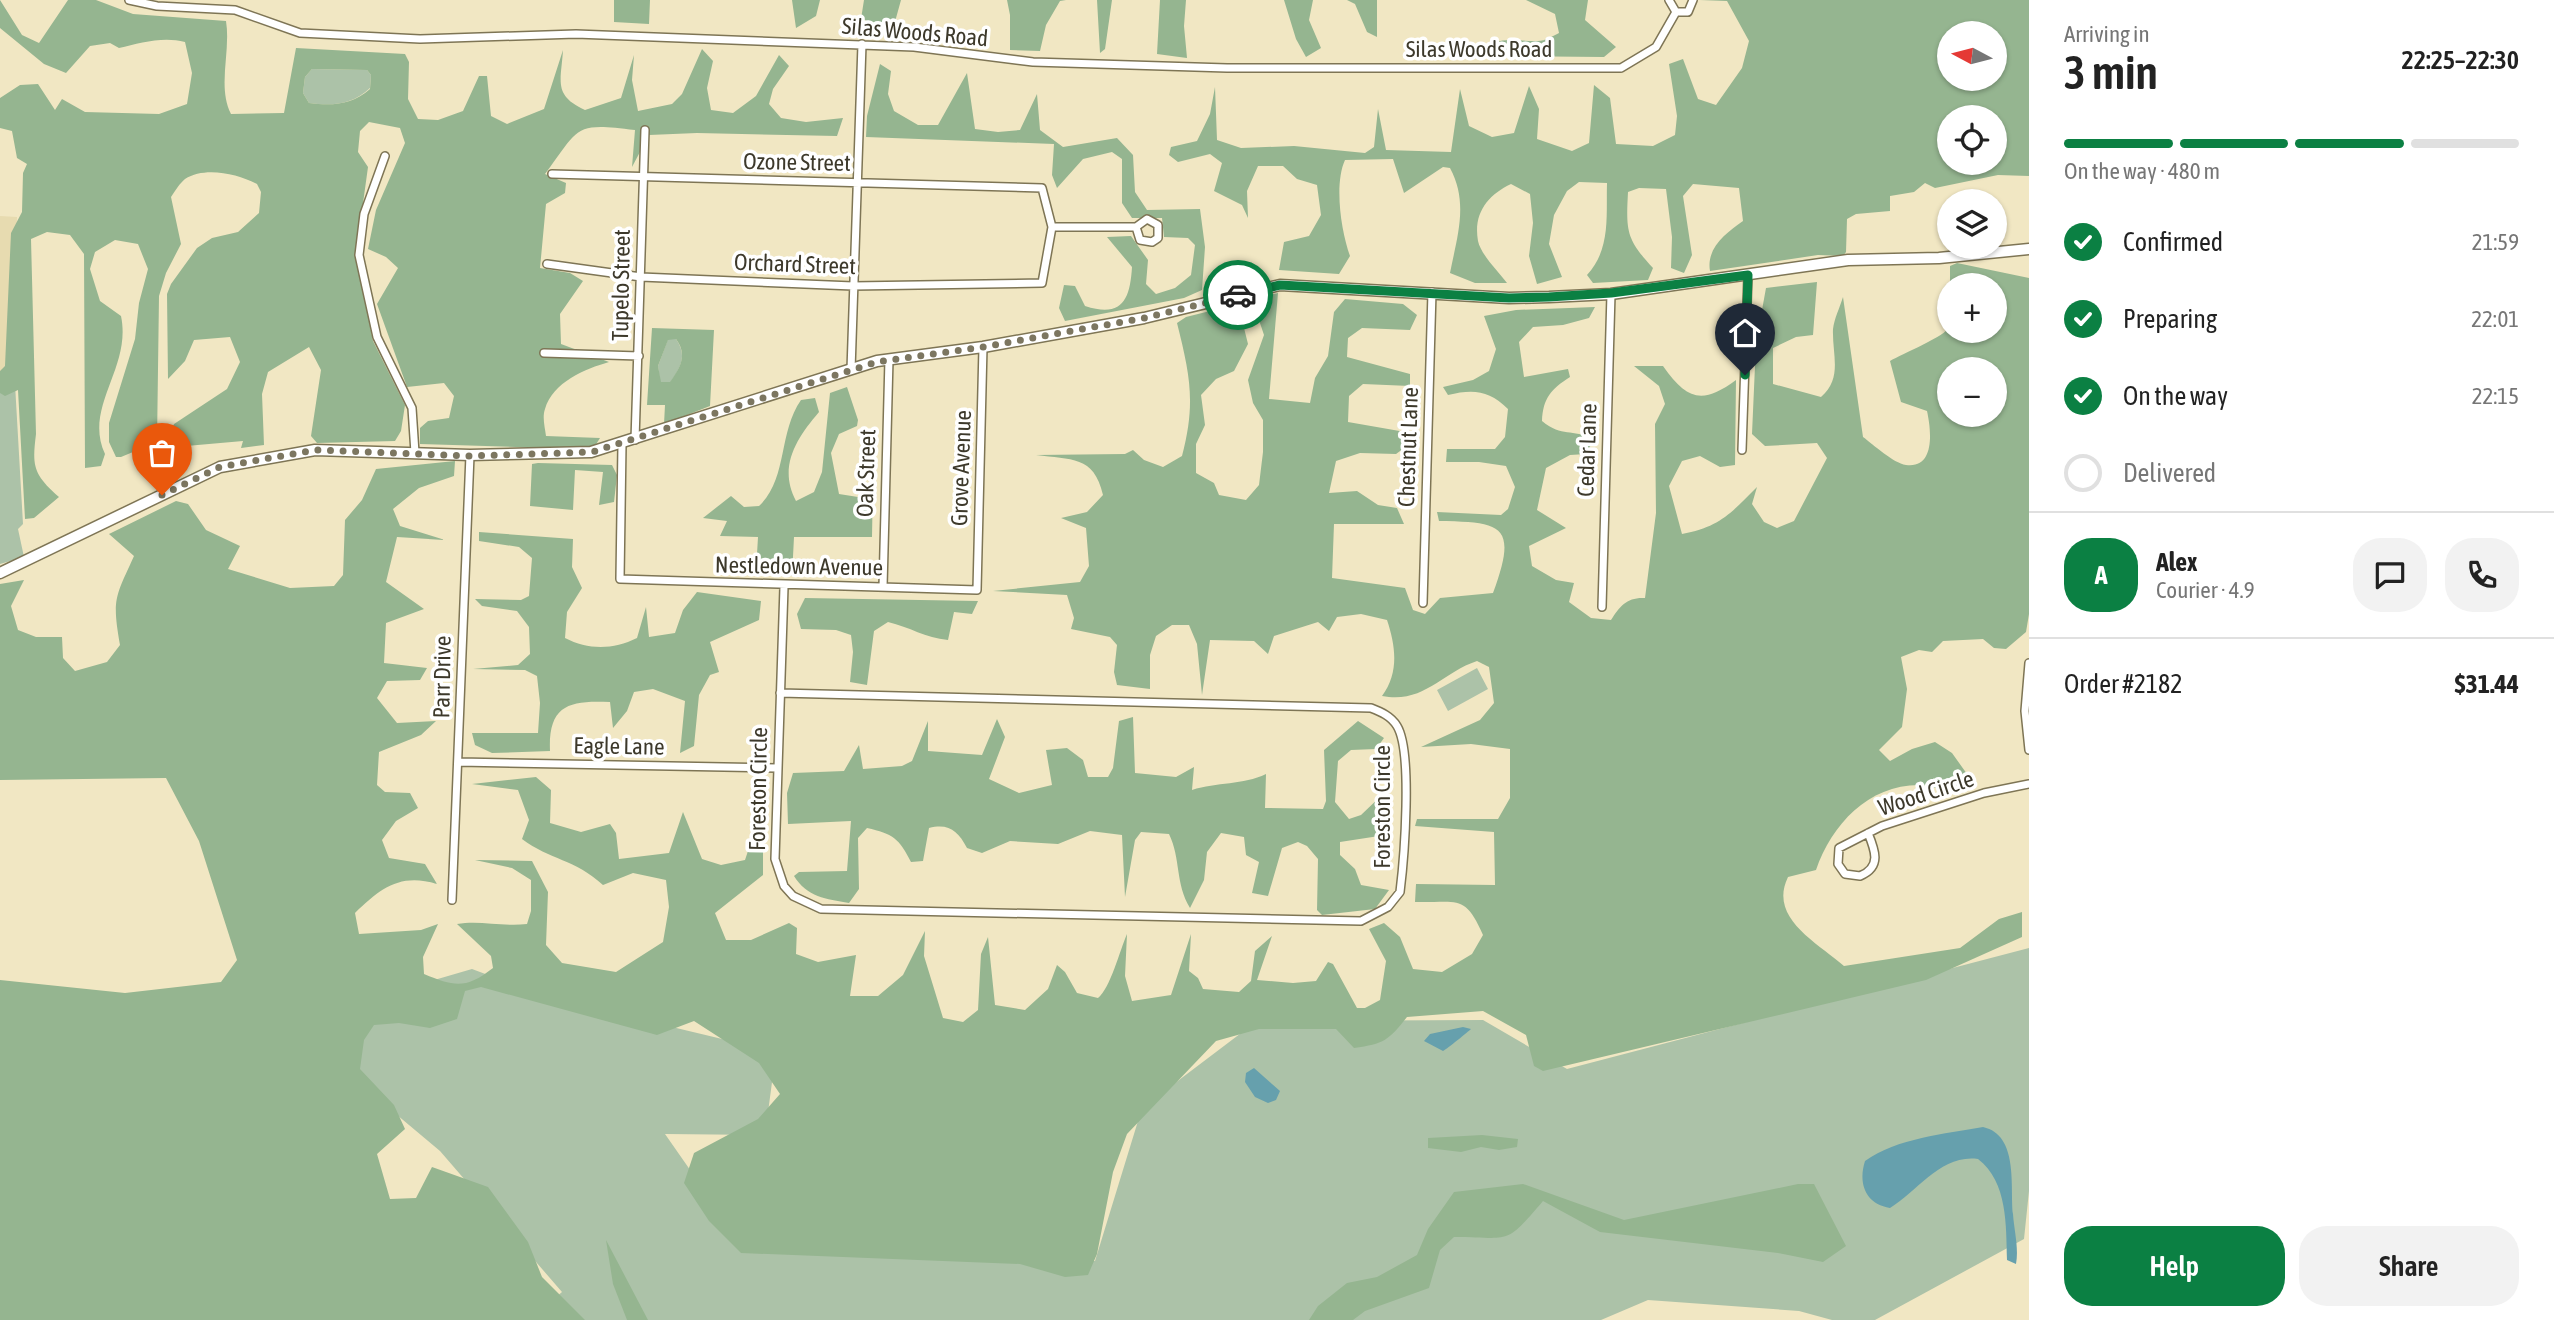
<!DOCTYPE html>
<meta charset="utf-8">
<style>
:root{--surface:#fff;--page:#f2f2f2;--text:#222;--muted:#767676;--line:#e0e0e0;--accent:#0b8043}
body{margin:0;font-family:"Asap Condensed",sans-serif;background:var(--page);color:var(--text);height:100vh;display:flex;flex-direction:column;font-size:26px;white-space:nowrap}
*{box-sizing:border-box;margin:0}
p{font-size:23px;color:var(--muted)}
.icon{flex:none;width:38px;height:38px;fill:none;stroke:currentColor;stroke-width:2;stroke-linecap:round;stroke-linejoin:round}
.map{position:relative;flex:1;overflow:hidden}
.details{display:flex;flex-direction:column;background:var(--surface);width:525px}
.details>*{flex:none}
.needle{width:46px;rotate:277deg}
.fabs{position:absolute;left:1937px;top:21px;display:grid;gap:14px}
.fabs a{display:grid;place-items:center;width:70px;height:70px;border-radius:50%;background:var(--surface);box-shadow:0 2px 5px #0004;font-size:35px}
.pin{position:absolute;display:grid;place-items:center;width:60px;height:60px;color:#fff;margin:-72px -30px;border-radius:50% 50% 50% 0;rotate:-45deg;box-shadow:0 0 7px #0007}
.pin .icon{rotate:45deg}
.courier{position:absolute;display:grid;place-items:center;width:70px;height:70px;margin:-35px;border:5px solid #0b8043;border-radius:50%;background:#fff;color:#222;box-shadow:0 2px 9px #0007}
.summary em{font-style:normal;font-weight:600}
.summary div{display:flex;flex-direction:column-reverse}
.summary{display:flex;align-items:center;justify-content:space-between;height:119px;padding:0 35px}
h1{font-size:46px;font-weight:600;line-height:52px}
.bar{display:grid;grid-template-columns:repeat(4,1fr);gap:10px 7px;align-content:center;height:84px;padding:0 35px}
.bar i{height:9px;border-radius:5px;background:var(--line)}
.bar .active{background:var(--accent)}
.bar p{grid-column:span 4}
.line{display:flex;align-items:center;gap:18px;padding:0 35px;border-top:2px solid var(--line)}
.line div{flex:1}
.round{display:grid;place-items:center;flex:none;width:74px;height:74px;border-radius:28px;background:var(--page)}
ol{padding:0 35px;list-style:none}
li{display:flex;align-items:center;gap:21px;height:77px}
li p{margin-inline-start:auto}
li .icon{padding:7px;border-radius:50%;background:var(--accent);color:#fff;stroke-width:4}
li:last-child{color:var(--muted)}
li i{width:38px;height:38px;border:4px solid var(--line);border-radius:50%}
.primary-button{display:flex;gap:14px;margin-top:auto;padding:14px 35px}
.primary-button a{flex:1;height:80px;border-radius:28px;background:var(--accent);color:#fff;font-size:28px;font-weight:600;line-height:80px;text-align:center}
.primary-button a+a{background:var(--page);color:var(--text)}
main{display:flex;flex:1;min-height:0}
.map>svg:first-child{display:block}
</style>
<main>
<div class="map">
<svg width="2029" height="1320" viewBox="0 0 2029 1320">
<rect width="100%" height="100%" fill="#f1e7c3"/>
<path fill="#e7dbb0" d="M0,216L17,217L15,380H0Z"/>
<path fill="#acc2a8" d="M312,69L367,70L371,75L370,88C352,105 332,106 309,103L303,93L305,77Z
M668,339H676C688,356 680,368 670,383L660,382L658,366Z
M0,384H15L23,524L18,529L24,557L0,564Z
M1477,668L1488,689L1448,711L1437,690Z
M2029,948V1191L2024,1239L1875,1320H1832L1799,1311L1648,1300L1601,1320H529L562,1292L440,1151L347,1073L359,1021L400,990L472,969L547,997L776,1052L765,1135L665,1134L739,1240L1095,1261L1142,1108L1257,1021L1483,1020L1567,1069Z"/>
<path fill="#95b590" fill-rule="evenodd" d="M0,0L22,35L39,43L68,0H96L133,14L226,21C231,52 217,86 231,114L284,113L296,48L405,54L409,62L408,99L418,119L438,120L463,111L479,76H487L491,116L507,124L544,109L563,50C561,82 553,95 585,110L621,98L634,55L632,80L638,111L672,104L682,94L702,49L713,61L707,88L711,110L733,113L756,96L779,55L789,66L773,89L769,104L781,118L806,122L843,118L837,136L697,133L649,135L632,167L635,130C573,122 580,127 545,174L566,183L565,193L546,204L540,268L570,273L583,281L560,314L561,344L609,362C585,369 553,382 545,409C542,417 545,428 546,436L600,438L595,446L546,448L420,444V428L428,421L449,418L454,396L444,383L407,387L377,304L398,268L386,257L368,249L376,210L405,143L400,128L369,122L360,131L358,152L368,167L356,254L373,341L405,405L401,431L395,441L317,443L311,436L321,370L309,347L268,372L262,394L264,445L241,448L243,441L175,447L171,431L174,424L227,389L240,362L230,337L194,340L185,361L168,379L167,294L171,284L197,248L212,238L238,232L259,213L261,192L257,184C238,174 205,166 185,179C180,183 175,191 171,197L181,244L166,273L159,296L157,442L121,457H116L109,442V423L135,339L139,303L148,269L138,244L115,240L95,252L90,269L100,301L121,316C132,368 83,407 105,454L101,466L85,468L84,254L70,235L47,232L31,239L36,434C32,466 33,474 59,497L34,518L25,519L18,390L5,396L0,393V371L5,366L11,233L22,212L23,173L27,164L17,158L12,131L0,128V98L20,85L38,84L55,110L62,99L85,112L159,114L187,104L192,73L185,42C163,36 140,43 119,48L110,43L90,46L66,73L44,64L0,28ZM312,69L367,70L371,75L370,89C352,105 332,106 309,103L303,93L305,77Z
M614,0H650L649,24L614,22Z
M792,0H820L816,16L796,28Z
M864,0H901L893,29L861,19Z
M1007,0H1066L1060,1L1046,25L1040,51L1010,50V15Z
M1097,0H1112L1105,49L1100,53Z
M1160,0H1186L1184,26L1187,58L1157,54Z
M1284,0H1313L1309,20L1321,48L1306,57L1296,39Z
M1347,0H1377V37L1367,32L1355,4Z
M1526,0H1588L1585,20L1616,47L1604,57L1481,56C1495,33 1515,42 1538,41C1545,41 1553,36 1559,33L1555,14Z
M1700,0H2029V176L1998,175L1935,188L1925,183L1914,192L1890,196V211L1856,214L1847,219L1846,252L1843,256L1818,255L1710,271C1706,248 1726,233 1743,221L1739,188L1693,184L1683,196L1692,255L1684,273L1671,268L1672,237L1666,189L1639,188L1628,192C1626,231 1626,239 1653,268L1648,280L1593,283L1587,275C1611,249 1606,216 1607,183L1579,182L1567,191L1554,215L1549,244L1562,277L1537,284L1529,256L1533,223L1530,194L1511,184C1488,195 1473,213 1478,241C1481,255 1499,272 1507,283H1475L1450,273C1457,237 1469,203 1450,168L1443,167L1404,193L1393,159L1345,160C1334,184 1341,231 1350,256L1339,274L1279,270L1284,242L1309,236L1321,215L1317,185L1297,179L1283,166H1258L1247,191L1248,218L1242,205L1214,191L1222,163L1210,154L1178,162L1169,155L1171,147L1197,141L1210,114L1215,87L1217,140L1241,148L1294,146L1365,153L1374,147L1378,109L1386,150L1451,152L1460,89L1469,126L1492,137L1514,133L1529,86L1539,109L1537,139L1572,151L1589,143L1594,85L1610,98L1616,144L1653,146L1675,135L1677,116L1669,64L1683,59L1698,99L1716,105L1742,68L1749,41L1727,1ZM1950,33H1995V79H1950ZM1950,117H1995V163H1950Z
M880,64L891,71L888,94L894,111L918,125H938L967,73L975,129L998,132L1020,130L1037,94L1040,130L1063,147L1117,138L1133,155L1135,192L1147,210L1200,209L1205,247L1202,290L1184,298L1065,321L1059,308L1064,285L1075,286L1085,306C1122,318 1130,300 1132,267L1107,237L1131,236L1148,260L1146,284L1156,294L1175,288L1191,275L1195,245L1188,238L1164,237L1162,218H1132L1122,203V159L1112,152L1083,159L1057,188L1052,175L1054,144L866,137L867,116Z
M1957,263L2029,278V614L2026,632L2006,649L1994,648L1983,639L1943,641L1932,652L1919,650L1901,657L1907,689L1902,727L1879,750L1890,761L1912,749L1935,742L1952,753L1967,774L1964,784C1955,785 1945,789 1937,788C1932,788 1926,785 1921,785C1869,784 1832,824 1816,870L1788,877C1768,918 1817,942 1844,966L1960,948L1999,919L2022,912V937L1926,980L1543,1071L1534,1066L1526,1035L1483,1011L1407,1017C1389,1040 1384,1044 1354,1048L1336,1029H1259L1216,1041L1127,1134L1113,1172L1097,1254L1088,1275L1065,1277L1020,1264L741,1253L709,1221L684,1183L694,1153L758,1119L780,1094L759,1063L694,1021L657,1035L481,987L465,991L457,1019L430,1028L399,1023L374,1025L364,1040L360,1069L394,1105L405,1129L377,1154L390,1199L416,1198L432,1167L488,1187L528,1242L542,1277L585,1320H0V980L125,993L221,982L237,960L199,841L166,778L0,780V584L24,580L11,606L18,630L36,637H62L63,658L75,671L107,662L120,645C112,599 115,598 134,556L109,534L176,501L188,504L206,530L240,546L228,569L290,588L334,586L343,575L345,520L362,500L376,469L455,461L454,476L419,488L393,509L400,526L445,540L397,537L386,582L424,609L386,623L384,663L427,668L420,680L387,681L377,698L397,723L436,721L421,735L379,752L377,785L385,792L410,793L418,808L396,821L382,840L389,858L425,864L437,884C400,873 381,888 355,913L359,934L421,930L438,924L423,957L424,974C455,987 466,989 493,968L491,956L457,924C480,920 503,927 527,924L531,911V880L512,868L475,860L532,861L548,892L546,945L562,963L616,972L663,942L669,907L666,880L633,873L603,885C575,859 550,860 522,839L529,820L518,790L472,784L536,777L551,790L550,823L581,832L610,824L616,833L619,859L669,853L683,812L702,859L721,865L745,860L763,806V875L715,913L726,940H751L789,923L797,928L796,954L818,962L856,955L850,996H878L903,975L925,931L924,956L943,1018L963,1022L978,1010L981,954L988,937L995,1005L1025,1010L1048,989L1057,965L1065,972L1077,993L1098,998C1110,989 1120,950 1127,934L1125,976L1132,1001L1171,995L1191,934L1189,971L1198,978L1203,989L1239,992L1251,981L1255,951L1272,936L1257,980L1293,983L1316,981L1328,962L1333,964L1357,1008H1365L1380,1000L1386,961L1369,929L1384,923L1400,937L1413,969L1442,972L1472,954L1483,935C1465,893 1457,903 1415,902L1416,884L1495,885L1494,832L1415,826L1417,819H1498L1510,798V749L1471,744L1421,747L1480,720L1494,703L1489,667L1477,661C1441,673 1424,704 1382,696C1399,673 1396,647 1387,620L1361,614L1337,617L1329,631L1318,622L1274,636L1268,654L1254,641L1210,640L1202,695L1197,644L1189,625H1172L1156,636L1150,655V689L1117,685L1114,672L1117,645L1110,637L1071,629L1074,618L1067,595L993,591L1080,582L1089,566L1086,528L1061,518L1087,512L1103,495C1094,455 1071,460 1036,455L1125,454L1133,450L1144,460L1163,467L1182,456C1196,403 1190,375 1177,323L1186,317L1234,305L1239,308L1248,344L1234,371L1216,379L1201,395L1205,425L1196,444V473L1214,483L1219,495L1246,500L1259,485L1263,452V420L1253,403L1248,380L1264,335L1252,299L1278,293L1269,399L1310,403L1315,378L1328,356L1334,312L1345,299L1403,304L1417,315L1410,330L1362,328L1348,338L1347,357L1410,374V386L1363,384L1349,396L1348,422L1411,433V443L1396,454L1360,453L1336,461L1329,493L1357,491L1378,505L1397,508L1404,524H1334L1332,578L1405,588L1413,610L1425,614L1440,598L1493,593C1518,525 1503,522 1439,521L1437,512L1501,515L1508,509L1515,487L1506,466L1479,462H1446L1447,449H1495L1505,437L1508,409C1489,390 1473,389 1448,395L1443,387L1473,380L1489,371L1496,349L1484,316L1516,310L1595,307L1589,318L1563,325L1533,327L1519,342L1524,377L1568,369L1570,377C1551,389 1543,398 1542,421C1563,438 1571,428 1594,439L1586,454L1570,455L1546,468L1537,510L1566,528L1529,546L1532,566L1556,580L1574,583L1569,602L1591,618L1611,620C1620,606 1627,597 1645,598L1656,513L1655,424L1665,404L1659,386L1634,366H1663C1687,400 1702,405 1736,380L1735,465L1720,467L1700,456L1682,461L1669,486L1682,534C1720,527 1731,513 1757,487L1752,504L1764,522L1777,528L1794,521L1827,458L1817,443L1765,446L1752,434L1756,343L1766,288L1817,282L1813,335L1796,337L1773,348V384L1821,397C1843,378 1832,355 1833,329C1834,319 1840,307 1843,297L1863,437C1874,445 1893,463 1906,465C1936,469 1931,429 1927,411L1901,402L1890,361C1902,354 1946,336 1949,327C1952,317 1949,302 1949,292L1950,331H1995V285H1950V266ZM1950,369H1995V415H1950Z
M652,328L714,330L710,406L664,424L665,405H647ZM676,339C688,355 680,368 670,382H661L658,366L668,340Z
M847,387L858,420L857,426L839,434L831,453L839,494L858,497L873,480L872,537H794L792,576L756,571L758,537L720,536L727,521L703,518L731,496L744,507L759,506C788,479 778,433 801,400L815,398L819,412C796,439 778,467 796,501L814,492L822,472L830,393Z
M538,463L612,465L617,475L614,502L599,505L603,472L575,470L573,510L530,506L532,464Z
M479,532L573,539L572,567L582,588L567,612L565,638C588,650 613,650 637,638L646,607L649,637L675,633L683,610L697,592L761,601L759,620L710,642L719,672L710,675L699,695L694,746L680,753L685,701L653,689L634,692L627,711L613,728L610,702C569,700 548,705 550,751L492,753L475,745L472,733H538L540,703L537,676L525,670L473,669L518,665L530,654L529,627L517,611L482,606L475,599L521,600L529,596L532,558L519,547L479,541Z
M805,598L978,601L972,614L954,612L948,640C925,638 910,627 888,622L874,631L867,685L850,682L853,652L851,635L836,630L801,629L797,614Z
M1133,717L1135,773L1176,777L1194,767L1192,790C1217,782 1243,785 1266,774L1265,808L1323,809L1326,801L1324,750L1358,721L1384,738L1376,749L1351,750L1338,761L1335,802L1349,819L1361,815L1383,794L1388,812L1379,836L1340,842V855L1355,869L1361,885L1389,890L1375,909L1322,915L1317,910L1318,859L1307,846L1298,842L1282,848L1268,896L1252,893L1259,862L1246,855L1244,837L1221,833L1207,852L1204,880L1190,908C1175,883 1181,859 1169,834L1141,832L1135,840L1125,897L1122,835L1090,831L1058,844L1010,841L982,853L967,848C958,831 949,823 929,828L923,861L911,862C899,838 893,834 867,828L858,838L859,889L849,903C826,899 807,897 794,876L799,872L847,871L851,821L788,824L787,793L793,773L844,771L859,745L863,769L902,766L912,761L928,721V751L982,755L997,719L1005,737L989,779L1019,793L1052,785L1046,750L1067,748L1083,760L1088,777H1108L1113,768L1119,721Z
M1482,1135L1518,1139L1517,1147L1499,1150L1481,1147L1461,1152L1428,1148V1138Z
M1523,1184L1624,1220L1798,1184H1814L1846,1246L1823,1262L1778,1253L1600,1232L1543,1201C1504,1247 1511,1237 1454,1237L1440,1250L1429,1288L1365,1311L1353,1320H1309L1318,1306L1347,1283L1377,1277L1417,1255L1428,1229L1454,1192Z
M606,1240L648,1320H627L613,1284Z"/>
<path fill="#66a0ad" d="M1463,1027L1471,1029C1469,1031 1447,1049 1443,1051L1424,1041L1430,1034Z
M1254,1068L1280,1091L1276,1100L1268,1103L1255,1097L1245,1082L1246,1073Z
M1983,1127C2019,1135 2010,1187 2013,1214C2014,1230 2019,1248 2016,1264L2007,1260C2006,1226 2008,1182 1978,1159C1941,1154 1918,1191 1890,1208C1865,1204 1858,1183 1865,1161C1897,1138 1945,1134 1983,1127Z"/>
<g fill="none" stroke-linecap="round" stroke-linejoin="round">
<g stroke="#7e7555" stroke-width="10">
<path id="street" d="M129,0L157,6L235,10L300,33L420,39L576,34L914,47L1033,62L1227,68H1621L1656,47L1676,12
M1669,0L1676,12
M1676,12H1688L1693,0
M385,156L364,214L359,255L377,337L412,408L415,453
M1052,227H1136L1147,219L1158,225V238L1152,242L1140,240L1136,227
M547,264L641,277L853,286L1042,283L1052,227L1042,188L552,174
M544,353L639,356
M851,370L862,44
M635,440L645,130
M622,444L620,579L977,590L983,347
M1742,450L1748,275
M883,587L889,359
M1423,603L1432,292
M1602,607L1611,294
M2029,663L2025,711L2029,750
M780,693L1371,708C1381,712 1391,716 1397,726C1413,752 1404,860 1400,892L1388,907L1361,921L821,909L793,896L784,886L775,859L784,587
M459,762L777,768
M1868,833C1875,850 1882,867 1860,876L1845,874L1838,864L1839,848L1882,826L1984,793L2029,784
M452,900L470,455"/>
</g>
<g stroke="#7e7555" stroke-width="13">
<path id="secondary" d="M0,573L220,467L315,450L470,455L591,452L877,361L983,347L1144,318L1280,285L1509,298L1549,297L1611,294L1848,260L1939,258L2029,249"/>
</g>
<use href="#street" stroke="#fff" stroke-width="7"/>
<use href="#secondary" stroke="#fff" stroke-width="10"/>
</g>
<g fill="none" stroke-linecap="round" stroke-linejoin="round">
<path stroke="#7c7660" stroke-width="7" stroke-dasharray="0 12.6" d="M162,495L220,467L315,450L470,456L592,452L877,362L983,347L1144,318L1238,295"/>
<path stroke="#0b8043" stroke-width="9" d="M1238,295L1280,285L1509,298L1549,297L1611,293L1748,275L1745,375"/>
</g>
<g text-anchor="middle" dominant-baseline="central" stroke-width="7" stroke-linejoin="round" paint-order="stroke">
<g font-size="23" fill="#3d392b" stroke="#fff">
<text transform="translate(915 32) rotate(5)">Silas Woods Road</text>
<text x="1479" y="49">Silas Woods Road</text>
<text transform="translate(797 162) rotate(1)">Ozone Street</text>
<text transform="translate(795 264) rotate(2)">Orchard Street</text>
<text transform="translate(621 285) rotate(-89)">Tupelo Street</text>
<text transform="translate(1408 447) rotate(-88)">Chestnut Lane</text>
<text transform="translate(1587 450) rotate(-88)">Cedar Lane</text>
<text transform="translate(961 468) rotate(-88)">Grove Avenue</text>
<text transform="translate(866 473) rotate(-88)">Oak Street</text>
<text transform="translate(799 566) rotate(1)">Nestledown Avenue</text>
<text transform="translate(442 677) rotate(-89)">Parr Drive</text>
<text transform="translate(619 746) rotate(1)">Eagle Lane</text>
<text transform="translate(758 789) rotate(-89)">Foreston Circle</text>
<text transform="translate(1926 793) rotate(-18)">Wood Circle</text>
<text transform="translate(1382 807) rotate(-90)">Foreston Circle</text>
</g>
</g>
</svg>
<div class="fabs">
<a><svg class="needle" viewBox="-14 -14 28 28"><path d="M0-13l5 13h-10z" fill="#e53935"/><path d="M0 13l5-13h-10z" fill="#767676"/></svg></a>
<a><svg class="icon" aria-label="locate" viewBox="0 0 24 24"><circle cx="12" cy="12" r="6"/><path d="M12 2v4M12 18v4M2 12h4M18 12h4"/></svg></a>
<a><svg class="icon" aria-label="layers" viewBox="0 0 24 24"><path d="M12 4l9 5-9 5-9-5zM3 14l9 5 9-5"/></svg></a>
<a>+</a>
<a>−</a>
</div>
<div class="pin" style="left:162px;top:495px;background:#ea580c"><svg class="icon" aria-label="bag" viewBox="0 0 24 24"><path d="M5 8h14l-1 12H6zM9 8a3 3 0 0 1 6 0"/></svg></div>
<div class="pin" style="left:1745px;top:375px;background:#1f2937"><svg class="icon" aria-label="home" viewBox="0 0 24 24"><path d="M3 11l9-7 9 7M6 9v11h12V9"/></svg></div>
<div class="courier" style="left:1238px;top:295px"><svg class="icon" aria-label="car" viewBox="0 0 24 24"><path d="M5 17H2v-5l4-1 3-4h7l3 4 3 1v5h-3M9 17h6M6 11h13"/><circle cx="7" cy="17" r="2"/><circle cx="17" cy="17" r="2"/></svg></div>
</div>
<section class="details">
<div class="summary"><div><h1>3 min</h1><p>Arriving in</p></div><em>22:25–22:30</em></div>
<div class="bar"><i class="active"></i><i class="active"></i><i class="active"></i><i></i><p>On the way · 480 m</p></div>
<ol>
<li><svg class="icon" aria-label="check" viewBox="0 0 24 24"><path d="M5 12l5 5 9-10"/></svg>Confirmed<p>21:59</p></li>
<li><svg class="icon" aria-label="check" viewBox="0 0 24 24"><path d="M5 12l5 5 9-10"/></svg>Preparing<p>22:01</p></li>
<li><svg class="icon" aria-label="check" viewBox="0 0 24 24"><path d="M5 12l5 5 9-10"/></svg>On the way<p>22:15</p></li>
<li><i></i>Delivered</li>
</ol>
<div class="line" style="height:126px"><b class="round" style="background:var(--accent);color:#fff">A</b><div><b>Alex</b><p>Courier · 4.9</p></div><a class="round"><svg class="icon" aria-label="chat" viewBox="0 0 24 24"><path d="M4 5h16v11H9l-5 4z"/></svg></a><a class="round"><svg class="icon" aria-label="phone" viewBox="0 0 24 24"><path d="M5 4h4l2 5-3 2q2 4 5 5l2-3 5 2v4C11 20 4 13 5 4z"/></svg></a></div>
<div class="line" style="height:91px"><div>Order #2182</div><b>$31.44</b></div>
<div class="primary-button"><a>Help</a><a>Share</a></div>
</section>
</main>
